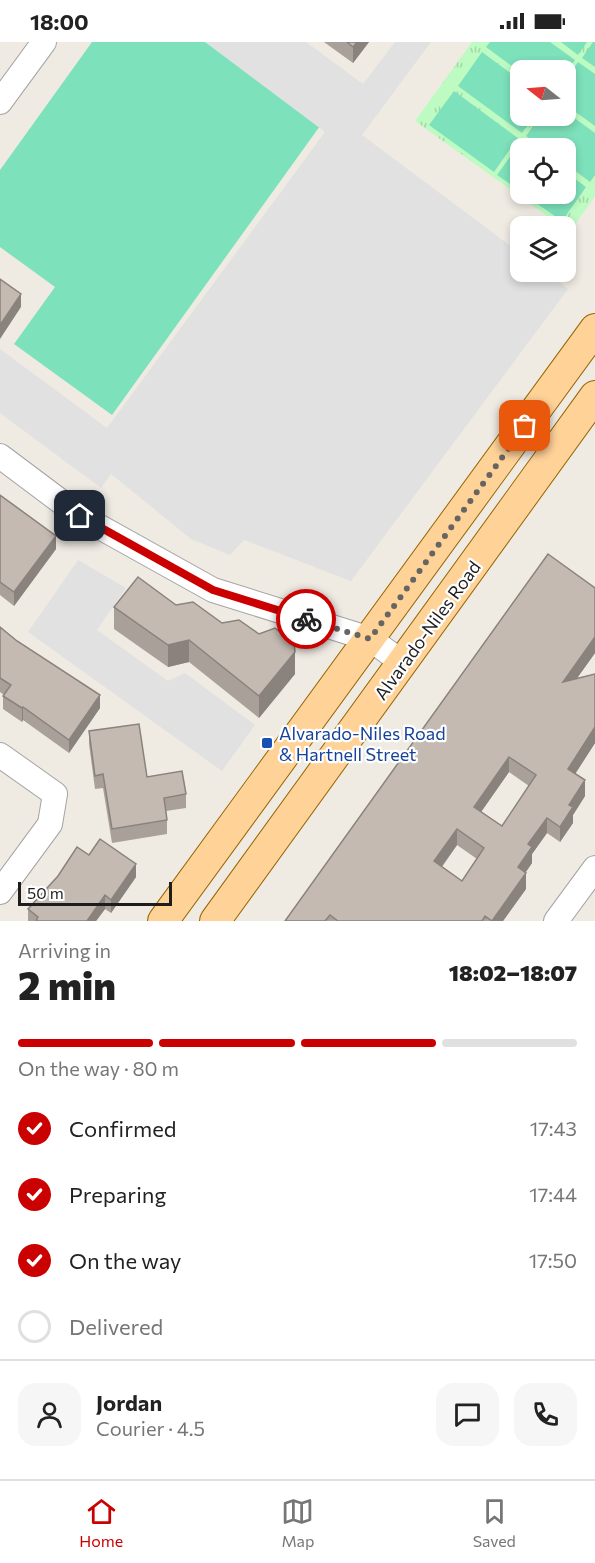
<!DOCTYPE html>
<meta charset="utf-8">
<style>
:root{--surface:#fff;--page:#f6f6f6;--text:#222;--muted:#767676;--line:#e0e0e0;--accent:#cb0000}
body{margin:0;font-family:Commissioner,sans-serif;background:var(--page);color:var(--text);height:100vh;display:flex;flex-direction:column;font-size:22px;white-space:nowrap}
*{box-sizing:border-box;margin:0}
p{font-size:20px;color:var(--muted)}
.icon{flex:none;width:33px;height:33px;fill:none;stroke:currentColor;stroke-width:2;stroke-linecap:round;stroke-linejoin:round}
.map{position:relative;height:879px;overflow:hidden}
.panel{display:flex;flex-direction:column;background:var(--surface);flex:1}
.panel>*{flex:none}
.needle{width:39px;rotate:287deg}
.fabs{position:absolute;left:510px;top:18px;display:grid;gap:12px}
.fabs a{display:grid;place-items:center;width:66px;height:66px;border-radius:12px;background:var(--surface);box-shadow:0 3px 9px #0003;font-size:30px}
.scale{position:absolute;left:18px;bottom:15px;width:154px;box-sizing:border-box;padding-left:6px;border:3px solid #1d1d1d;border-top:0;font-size:16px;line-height:21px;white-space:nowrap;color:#1d1d1d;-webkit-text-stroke:4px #fff;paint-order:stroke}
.pin{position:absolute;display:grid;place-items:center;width:51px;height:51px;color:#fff;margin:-26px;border-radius:12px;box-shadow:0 3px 9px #0006}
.courier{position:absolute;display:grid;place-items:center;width:60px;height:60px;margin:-30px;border:4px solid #cb0000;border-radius:50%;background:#fff;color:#222;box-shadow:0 2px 8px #0007}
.head em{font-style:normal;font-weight:800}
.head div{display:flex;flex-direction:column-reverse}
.head{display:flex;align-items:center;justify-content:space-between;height:102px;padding:0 18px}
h1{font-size:39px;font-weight:800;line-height:45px}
.bar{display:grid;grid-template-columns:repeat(4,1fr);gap:9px 6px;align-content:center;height:72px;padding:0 18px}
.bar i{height:8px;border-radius:4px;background:var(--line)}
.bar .on{background:var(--accent)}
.bar p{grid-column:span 4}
.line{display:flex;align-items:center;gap:15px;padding:0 18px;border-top:2px solid var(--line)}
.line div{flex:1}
.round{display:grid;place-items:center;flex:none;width:63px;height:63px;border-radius:18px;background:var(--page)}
ol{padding:0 18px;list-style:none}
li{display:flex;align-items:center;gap:18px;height:66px}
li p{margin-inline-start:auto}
li .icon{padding:6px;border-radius:50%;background:var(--accent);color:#fff;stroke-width:4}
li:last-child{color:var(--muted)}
li i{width:33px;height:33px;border:3px solid var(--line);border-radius:50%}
.status{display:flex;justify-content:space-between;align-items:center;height:42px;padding:0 30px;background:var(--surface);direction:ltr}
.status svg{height:16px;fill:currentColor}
.menu{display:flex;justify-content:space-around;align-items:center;height:84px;border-top:2px solid var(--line);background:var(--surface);font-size:16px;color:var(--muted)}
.menu a{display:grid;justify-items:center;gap:3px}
.menu .on{color:var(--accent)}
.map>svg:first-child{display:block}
</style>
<div class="status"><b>18:00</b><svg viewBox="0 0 49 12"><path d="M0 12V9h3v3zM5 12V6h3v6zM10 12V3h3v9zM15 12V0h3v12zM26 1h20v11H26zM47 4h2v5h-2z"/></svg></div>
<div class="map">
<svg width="595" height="879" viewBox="0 0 595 879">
<defs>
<pattern id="park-tufts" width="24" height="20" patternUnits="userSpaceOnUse" patternTransform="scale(1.5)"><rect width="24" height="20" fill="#bdfbc2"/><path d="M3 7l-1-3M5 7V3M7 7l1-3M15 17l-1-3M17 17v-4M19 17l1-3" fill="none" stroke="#a2d7a6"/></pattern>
</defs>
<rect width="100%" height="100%" fill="#efebe3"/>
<path fill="url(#park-tufts)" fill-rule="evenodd" d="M472,0H595V154L569,191L566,184H561L415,79ZM520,28H566V74H520ZM520,106H566V152H520Z"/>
<path fill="#7de1bb" d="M92,0H206L320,84L112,373L14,302L55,245L0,205V128Z
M490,0H550L575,18L566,30H520L486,5Z
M561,0H587L578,13Z
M593,0H595V25L582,16Z
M482,10L520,38V74H534L522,91L458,44Z
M578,20L595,32V84L566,63V38Z
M454,49L518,96L494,130L429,83Z
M566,70L595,91V133L590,140L566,122V106H544L526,94L540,74H566Z
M522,98L533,106H520V149L497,133Z
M566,130L586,145L562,179L523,152H566Z"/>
<path fill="#e1e1e1" d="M205,0H306L363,42L395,0H431L362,93L520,211V230H545L568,247L351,539L244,498L230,513L191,497L111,432L101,446L0,371V307L107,386L325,90Z
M78,518L126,546L97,588L168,639L185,631L255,683L222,729L28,590Z"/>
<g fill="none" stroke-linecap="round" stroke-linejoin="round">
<g stroke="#a4a4a4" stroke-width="26">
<path id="minor" d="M0,60L44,0
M0,414L80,474L213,548L370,597L403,621
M0,713L55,752L50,782L0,850
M556,879L595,826"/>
</g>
<g stroke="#976500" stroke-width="32">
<path id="major" d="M163,879L595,287
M215,879L595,354"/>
</g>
<use href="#minor" stroke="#fff" stroke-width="24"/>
<use href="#major" stroke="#ffd298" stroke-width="30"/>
</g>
<path fill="#a9a099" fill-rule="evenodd" d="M324,0H369L353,21Z
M0,453L56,507L14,564L0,553Z
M595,546V611L577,636L595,632V701L575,732L585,754L573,773V781L560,800L547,791L532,812V821L526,830V847L503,879H285ZM509,730L529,744L502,784L481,770ZM457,803L477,817L462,839L442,825Z
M176,563L222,581L295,632L259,676L189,620L168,625L114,587V565Z
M0,585L100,666L69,711L23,678L22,680L3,667V654L4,653L0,650Z
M89,689L147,735L186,752V766L166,769L167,778V792L112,801L103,746L95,747L89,702Z
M136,835L111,871L105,867L96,879H28V867Z"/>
<path fill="#89827d" d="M357,0H369L353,21V5Z
M21,252V265L0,297V283Z
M56,494V507L14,564V550Z
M595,595V611L563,656V640Z
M189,598V620L168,625V603Z
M295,610V632L259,676V654Z
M100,653V666L69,711V698Z
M23,665V678L22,680V666Z
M595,685V701L568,743V727Z
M509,715V730L474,780V765Z
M585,738V754L573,773V781L560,800V785L569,763Z
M547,776V791L532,812V821L518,841V825L528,802Z
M457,787V803L434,835V819Z
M136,822V835L111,871V858Z
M526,831V847L503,879H492Z
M105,853V867L96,879H87Z"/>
<path fill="#c4bab2" stroke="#89827d" stroke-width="1.5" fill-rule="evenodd" d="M347,0H357L353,5Z
M0,237L21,252L0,283Z
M0,453L56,494L14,550L0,540Z
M548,512L595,546V595L563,640L595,632V685L568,727L585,738L569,763L573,765L560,785L547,776L528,802L532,805L518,825L526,831L492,879L485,874L482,879H338L330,873L325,879H285ZM509,715L536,733L502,784L474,765ZM457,787L484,806L462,839L434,819Z
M138,535L176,563L193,560L222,581L239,578L259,592L275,586L294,601L295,610L259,654L189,598L168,603L114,565Z
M0,585L17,599L100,653L69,698L23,665L22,666L3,654L11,643L0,636Z
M139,682L147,735L182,729L186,752L164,756L167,778L112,787L103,732L95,734L89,689Z
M100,797L136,822L111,858L105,853L87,879H36L38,875L28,867L58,834L77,805L89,813Z"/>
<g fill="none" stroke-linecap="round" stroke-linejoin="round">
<path stroke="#666562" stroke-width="6" stroke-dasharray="0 10.8" d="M306,577L370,597L525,384"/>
<path stroke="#cb0000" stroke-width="8" d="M80,474L213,548L306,577"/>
</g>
<rect fill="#1a4fb4" stroke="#fff" stroke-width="2" x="261" y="695" width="12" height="12" rx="3"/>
<g text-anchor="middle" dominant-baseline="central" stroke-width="4.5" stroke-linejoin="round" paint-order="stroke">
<g font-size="18" fill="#1d1d1d" stroke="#fff">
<text transform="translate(427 588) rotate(-54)">Alvarado-Niles Road</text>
</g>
<g font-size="18" fill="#164399" stroke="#fff" text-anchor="start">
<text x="279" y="691">Alvarado-Niles Road<tspan x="279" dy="21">&amp; Hartnell Street</tspan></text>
</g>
</g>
</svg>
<div class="fabs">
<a><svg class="needle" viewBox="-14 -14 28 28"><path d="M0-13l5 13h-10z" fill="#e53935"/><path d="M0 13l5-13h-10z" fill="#767676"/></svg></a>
<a><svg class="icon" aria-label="locate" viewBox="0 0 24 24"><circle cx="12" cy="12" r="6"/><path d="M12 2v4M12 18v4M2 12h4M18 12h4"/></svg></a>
<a><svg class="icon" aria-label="layers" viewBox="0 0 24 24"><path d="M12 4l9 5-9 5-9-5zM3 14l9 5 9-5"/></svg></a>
</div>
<div class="scale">50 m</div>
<div class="pin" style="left:525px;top:384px;background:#ea580c"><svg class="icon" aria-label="bag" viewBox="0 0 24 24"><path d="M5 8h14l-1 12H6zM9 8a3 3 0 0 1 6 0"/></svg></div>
<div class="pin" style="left:80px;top:474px;background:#1f2937"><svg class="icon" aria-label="home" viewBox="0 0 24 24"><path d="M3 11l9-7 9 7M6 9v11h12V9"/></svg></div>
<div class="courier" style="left:306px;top:577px"><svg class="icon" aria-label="bike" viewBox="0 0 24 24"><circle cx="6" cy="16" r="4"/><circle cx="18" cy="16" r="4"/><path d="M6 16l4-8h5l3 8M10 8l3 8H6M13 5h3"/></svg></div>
</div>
<section class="panel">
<div class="head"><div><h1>2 min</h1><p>Arriving in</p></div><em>18:02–18:07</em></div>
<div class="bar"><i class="on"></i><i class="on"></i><i class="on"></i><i></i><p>On the way · 80 m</p></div>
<ol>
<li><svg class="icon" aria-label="check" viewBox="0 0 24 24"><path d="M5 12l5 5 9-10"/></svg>Confirmed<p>17:43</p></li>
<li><svg class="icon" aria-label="check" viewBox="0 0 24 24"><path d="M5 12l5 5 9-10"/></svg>Preparing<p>17:44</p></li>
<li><svg class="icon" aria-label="check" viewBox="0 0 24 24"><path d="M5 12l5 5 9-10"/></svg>On the way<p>17:50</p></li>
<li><i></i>Delivered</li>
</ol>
<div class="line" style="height:108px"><a class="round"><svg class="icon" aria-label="person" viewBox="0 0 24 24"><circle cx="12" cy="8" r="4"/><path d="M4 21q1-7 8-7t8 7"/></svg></a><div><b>Jordan</b><p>Courier · 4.5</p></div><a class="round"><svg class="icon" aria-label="chat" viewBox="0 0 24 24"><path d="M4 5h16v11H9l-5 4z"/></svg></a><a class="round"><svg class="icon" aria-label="phone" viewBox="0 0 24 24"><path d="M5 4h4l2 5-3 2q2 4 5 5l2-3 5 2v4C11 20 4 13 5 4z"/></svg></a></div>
</section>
<nav class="menu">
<a class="on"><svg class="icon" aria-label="home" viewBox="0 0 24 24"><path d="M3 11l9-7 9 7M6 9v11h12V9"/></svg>Home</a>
<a><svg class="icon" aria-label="map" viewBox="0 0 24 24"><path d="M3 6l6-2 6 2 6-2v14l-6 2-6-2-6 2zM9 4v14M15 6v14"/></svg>Map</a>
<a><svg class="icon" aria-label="saved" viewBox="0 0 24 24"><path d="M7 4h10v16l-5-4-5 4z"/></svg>Saved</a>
</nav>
